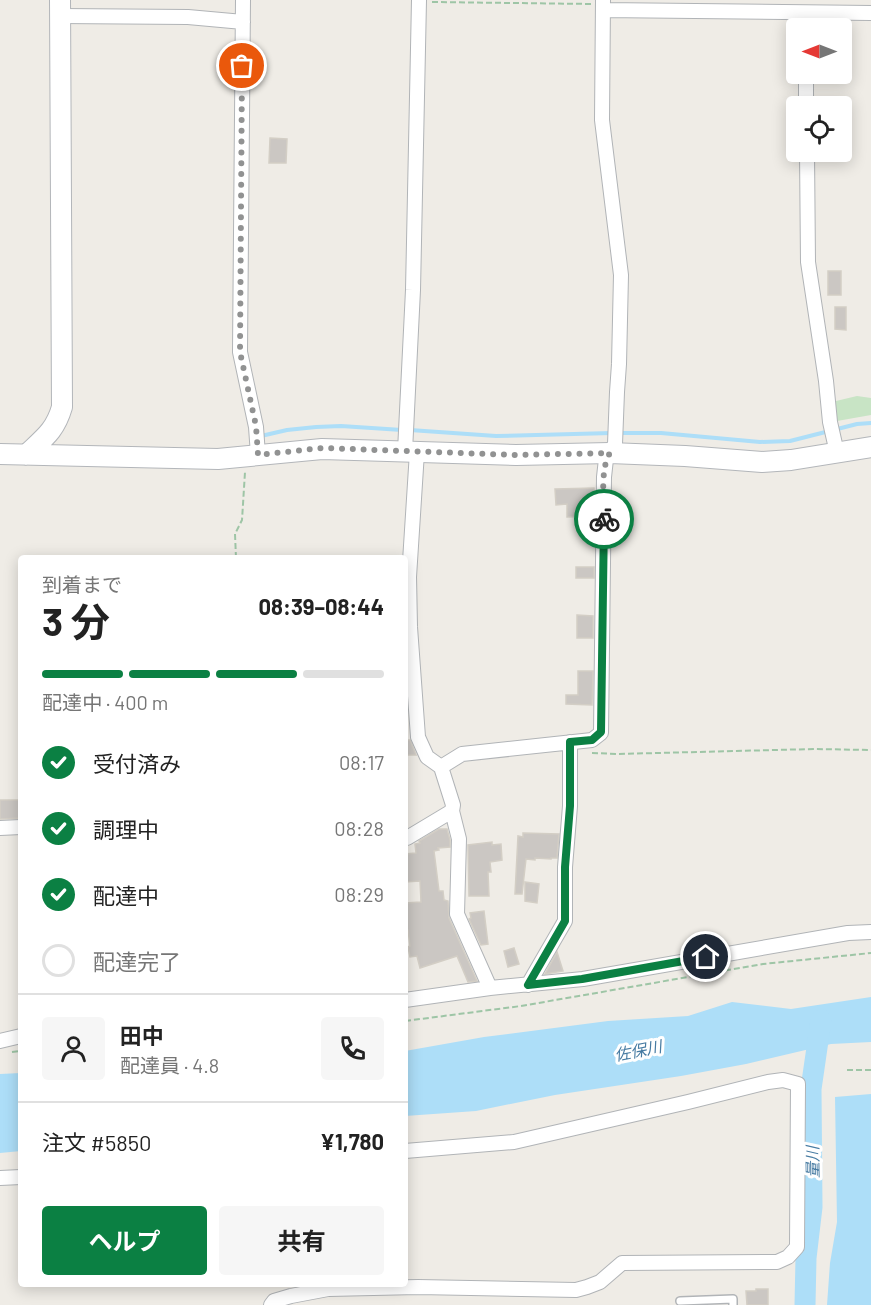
<!DOCTYPE html>
<html lang="ja">
<meta charset="utf-8">
<style>
:root{--surface:#fff;--page:#f6f6f6;--text:#222;--muted:#767676;--line:#e0e0e0;--accent:#0b8043}
body{margin:0;font-family:Barlow,"Noto Sans JP",sans-serif;background:var(--page);color:var(--text);height:100vh;display:flex;flex-direction:column;font-size:22px;white-space:nowrap}
*{box-sizing:border-box;margin:0}
p{font-size:20px;color:var(--muted)}
.icon{flex:none;width:33px;height:33px;fill:none;stroke:currentColor;stroke-width:2;stroke-linecap:round;stroke-linejoin:round}
.map{position:relative;flex:1;overflow:hidden}
.drawer{position:absolute;left:18px;top:555px;width:390px;height:732px;display:flex;flex-direction:column;background:var(--surface);border-radius:6px;box-shadow:0 3px 15px #0003}
.drawer>*{flex:none}
.needle{width:39px;rotate:270deg}
.controls{position:absolute;left:786px;top:18px;display:grid;gap:12px}
.controls a{display:grid;place-items:center;width:66px;height:66px;border-radius:6px;background:var(--surface);box-shadow:0 3px 15px #0003;font-size:30px}
.pin{position:absolute;display:grid;place-items:center;width:51px;height:51px;color:#fff;margin:-26px;border:3px solid #fff;border-radius:50%;box-shadow:0 2px 6px #0007}
.courier{position:absolute;display:grid;place-items:center;width:60px;height:60px;margin:-30px;border:4px solid #0b8043;border-radius:50%;background:#fff;color:#222;box-shadow:0 2px 8px #0007}
.head em{font-style:normal;font-weight:700}
.head div{display:flex;flex-direction:column-reverse}
.head{display:flex;align-items:center;justify-content:space-between;height:102px;padding:0 24px}
h1{font-size:39px;font-weight:700;line-height:45px}
.bar{display:grid;grid-template-columns:repeat(4,1fr);gap:9px 6px;align-content:center;height:72px;padding:0 24px}
.bar i{height:8px;border-radius:4px;background:var(--line)}
.bar .on{background:var(--accent)}
.bar p{grid-column:span 4}
.line{display:flex;align-items:center;gap:15px;padding:0 24px;border-top:2px solid var(--line)}
.line div{flex:1}
.round{display:grid;place-items:center;flex:none;width:63px;height:63px;border-radius:6px;background:var(--page)}
ol{padding:0 24px;list-style:none}
li{display:flex;align-items:center;gap:18px;height:66px}
li p{margin-inline-start:auto}
li .icon{padding:6px;border-radius:50%;background:var(--accent);color:#fff;stroke-width:4}
li:last-child{color:var(--muted)}
li i{width:33px;height:33px;border:3px solid var(--line);border-radius:50%}
.primary-button{display:flex;gap:12px;margin-top:auto;padding:12px 24px}
.primary-button a{flex:1;height:69px;border-radius:6px;background:var(--accent);color:#fff;font-size:24px;font-weight:700;line-height:69px;text-align:center}
.primary-button a+a{background:var(--page);color:var(--text)}
.map>svg:first-child{display:block}
</style>
<div class="map">
<svg width="871" height="1305" viewBox="0 0 871 1305">
<rect width="100%" height="100%" fill="#efece6"/>
<path fill="#c8e4c5" d="M857,396L871,398V415L837,421L834,409L836,401Z"/>
<path fill="#addef8" d="M871,997V1042L831,1044L746,1064L681,1076L555,1095L476,1111L405,1116V1051L484,1037L608,1021L688,1016L732,1002L791,1009Z
M21,1073V1151L0,1153V1074Z
M871,1094V1305H827L830,1263L837,1222L835,1097Z"/>
<g fill="none" stroke-linecap="round" stroke-linejoin="round">
<path stroke="#addef8" stroke-width="4" d="M410,430L496,436L612,433
M620,433H661L760,442L790,441L857,424L871,423
M261,436L287,430L316,427L341,426L402,430"/>
<path stroke="#addef8" stroke-width="21" d="M805,1305L806,1258L812,1207L811,1089L821,1020"/>
</g>
<path fill="#cbc7c3" stroke="#d3cec5" stroke-width="1.5" d="M270,138L287,139L286,163H269Z
M828,271H841V295H828Z
M835,307H846V330L835,329Z
M594,488L595,516L567,517V504L556,505L555,489Z
M576,567H594V578H576Z
M577,615L593,616V638H577Z
M578,671H593L592,705L566,704V695H578Z
M405,740H410L416,755H405Z
M0,800H21V818L0,819Z
M439,829H447L450,840V847L438,848L439,850L434,851L439,891H443L444,900L448,901L449,918L477,981L468,982L457,956L420,968L417,956L410,957L408,947L410,946L408,930H405V903L421,902L420,881L405,882V854L416,853L415,844L420,843L419,841Z
M523,833L559,834L557,858H551V859L535,858V860L526,859L522,894H515L518,836L523,837Z
M492,842V845L501,844L502,860L490,862L491,872H488L489,896H469L468,845Z
M525,882L539,884L537,903L525,901Z
M484,911L488,944L481,945L469,919L471,918L470,913Z
M514,948L519,964L508,967L504,951Z
M557,952L563,971L545,974Z
M756,1289H768V1305H747L746,1291H756Z"/>
<g fill="none" stroke-linecap="round" stroke-linejoin="round">
<g stroke="#b1b4b7" stroke-width="10">
<path id="lane" d="M680,1301L733,1299V1305"/>
</g>
<g stroke="#b1b4b7" stroke-width="16">
<path id="street" d="M243,0L240,352L256,427L258,455
M603,10L871,13
M801,13L802,28
M60,16L188,17L243,22
M806,74V106
M807,152L808,262L826,381L830,422L837,453
M405,451L413,290L419,0
M417,452L409,577L410,627L418,737L427,757L441,767L453,805L452,811L459,839L457,914L490,988
M441,767L462,754L592,740L601,733L604,477L606,459L615,444L617,392L619,364L621,275L602,120L603,0
M0,828L21,827
M405,838H407L452,811
M528,985L565,921V867L570,806V742
M405,1000L490,988L583,979L848,933L871,932
M0,1041L21,1036
M0,1178L21,1177
M271,1305L274,1301L291,1296L328,1289L418,1287L576,1290L587,1287L600,1282L622,1263L777,1262L788,1257L797,1247L798,1084L783,1080L768,1082L688,1102L514,1142L405,1151"/>
</g>
<g stroke="#b3b6ba" stroke-width="22">
<path id="secondary" d="M0,454L218,459L322,449L516,455L610,453L685,456L762,462L791,460L871,447
M26,455C44,438 55,431 62,407L60,0"/>
</g>
<path stroke="#9ec5a6" stroke-width="2" stroke-dasharray="6 3" stroke-linecap="butt" d="M432,2L592,4
M236,558L235,534L242,520L245,472
M592,753L618,754L814,749L871,750
M405,1021L521,1006L763,964L871,953
M12,1052L21,1051
M847,1070H871"/>
<use href="#lane" stroke="#fff" stroke-width="7"/>
<use href="#street" stroke="#fff" stroke-width="14"/>
<use href="#secondary" stroke="#fff" stroke-width="20"/>
</g>
<g fill="none" stroke-linecap="round" stroke-linejoin="round">
<path stroke="#919292" stroke-width="6" stroke-dasharray="0 10.8" d="M242,66L240,352L256,426L258,455L322,448L516,455L610,453C600,468 604,501 604,519"/>
<path stroke="#0b8043" stroke-width="8" d="M604,519L601,732L592,740L570,742V806L565,867V921L528,985L582,979L706,957"/>
</g>
<g text-anchor="middle" dominant-baseline="central" stroke-width="6" stroke-linejoin="round" paint-order="stroke">
<g font-size="16" font-style="italic" fill="#477ba2" stroke="#fff">
<text transform="translate(638 1050) rotate(-11)">佐保川</text>
<text transform="translate(812 1162) rotate(-91)">量川</text>
</g>
</g>
</svg>
<div class="controls">
<a><svg class="needle" viewBox="-14 -14 28 28"><path d="M0-13l5 13h-10z" fill="#e53935"/><path d="M0 13l5-13h-10z" fill="#767676"/></svg></a>
<a><svg class="icon" aria-label="locate" viewBox="0 0 24 24"><circle cx="12" cy="12" r="6"/><path d="M12 2v4M12 18v4M2 12h4M18 12h4"/></svg></a>
</div>
<div class="pin" style="left:242px;top:66px;background:#ea580c"><svg class="icon" aria-label="bag" viewBox="0 0 24 24"><path d="M5 8h14l-1 12H6zM9 8a3 3 0 0 1 6 0"/></svg></div>
<div class="pin" style="left:706px;top:957px;background:#1f2937"><svg class="icon" aria-label="home" viewBox="0 0 24 24"><path d="M3 11l9-7 9 7M6 9v11h12V9"/></svg></div>
<div class="courier" style="left:604px;top:519px"><svg class="icon" aria-label="bike" viewBox="0 0 24 24"><circle cx="6" cy="16" r="4"/><circle cx="18" cy="16" r="4"/><path d="M6 16l4-8h5l3 8M10 8l3 8H6M13 5h3"/></svg></div>
<section class="drawer">
<div class="head"><div><h1>3 分</h1><p>到着まで</p></div><em>08:39–08:44</em></div>
<div class="bar"><i class="on"></i><i class="on"></i><i class="on"></i><i></i><p>配達中 · 400 m</p></div>
<ol>
<li><svg class="icon" aria-label="check" viewBox="0 0 24 24"><path d="M5 12l5 5 9-10"/></svg>受付済み<p>08:17</p></li>
<li><svg class="icon" aria-label="check" viewBox="0 0 24 24"><path d="M5 12l5 5 9-10"/></svg>調理中<p>08:28</p></li>
<li><svg class="icon" aria-label="check" viewBox="0 0 24 24"><path d="M5 12l5 5 9-10"/></svg>配達中<p>08:29</p></li>
<li><i></i>配達完了</li>
</ol>
<div class="line" style="height:108px"><a class="round"><svg class="icon" aria-label="person" viewBox="0 0 24 24"><circle cx="12" cy="8" r="4"/><path d="M4 21q1-7 8-7t8 7"/></svg></a><div><b>田中</b><p>配達員 · 4.8</p></div><a class="round"><svg class="icon" aria-label="phone" viewBox="0 0 24 24"><path d="M5 4h4l2 5-3 2q2 4 5 5l2-3 5 2v4C11 20 4 13 5 4z"/></svg></a></div>
<div class="line" style="height:78px"><div>注文 #5850</div><b>¥1,780</b></div>
<div class="primary-button"><a>ヘルプ</a><a>共有</a></div>
</section>
</div>
